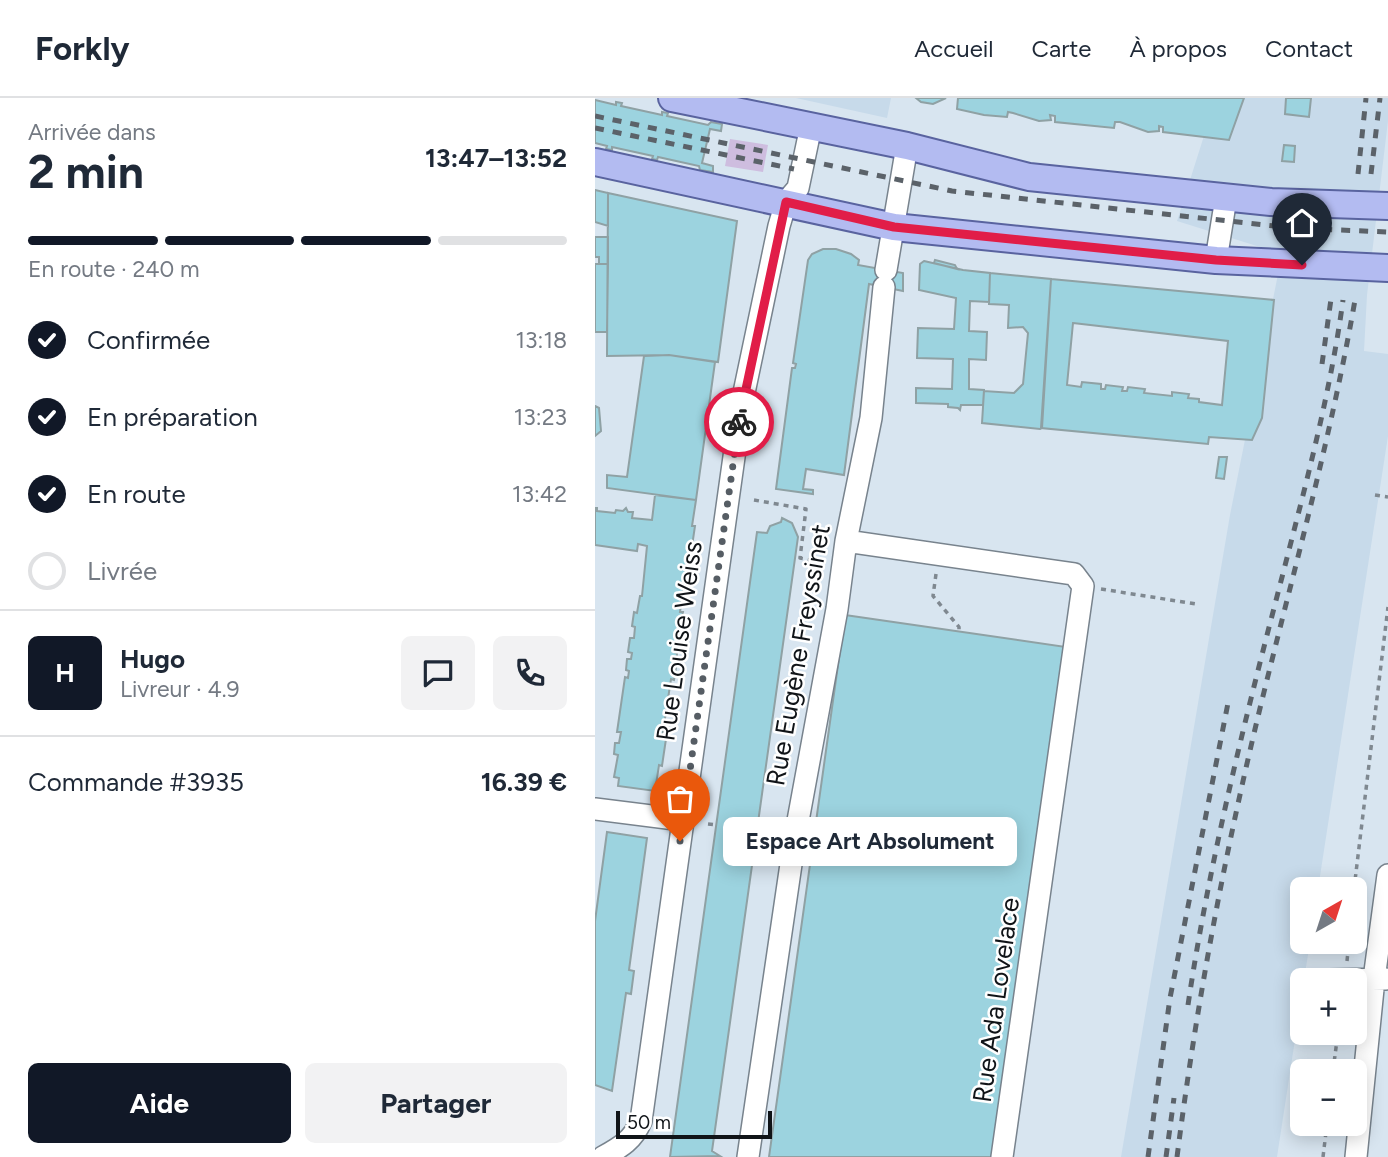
<!DOCTYPE html>
<html lang="fr">
<meta charset="utf-8">
<style>
:root{--surface:#fff;--page:#f2f2f3;--text:#1f2937;--muted:#747a83;--line:#e0e1e3;--accent:#111827}
body{margin:0;font-family:Figtree,sans-serif;background:var(--page);color:var(--text);height:100vh;display:flex;flex-direction:column;font-size:26px;white-space:nowrap}
*{box-sizing:border-box;margin:0}
p{font-size:23px;color:var(--muted)}
.icon{flex:none;width:38px;height:38px;fill:none;stroke:currentColor;stroke-width:2;stroke-linecap:round;stroke-linejoin:round}
.map{position:relative;flex:1;overflow:hidden}
.panel{display:flex;flex-direction:column;background:var(--surface);width:595px}
.panel>*{flex:none}
.needle{width:46px;rotate:39deg}
.buttons{position:absolute;left:695px;top:779px;display:grid;gap:14px}
.buttons a{display:grid;place-items:center;width:77px;height:77px;border-radius:10px;background:var(--surface);box-shadow:0 4px 18px #0003;font-size:35px}
.scale{position:absolute;left:21px;bottom:18px;width:156px;box-sizing:border-box;padding-left:7px;border:4px solid #101418;border-top:0;font-size:19px;line-height:24px;white-space:nowrap;color:#101418;-webkit-text-stroke:5px #fff;paint-order:stroke}
.pin{position:absolute;display:grid;place-items:center;width:60px;height:60px;color:#fff;margin:-72px -30px;border-radius:50% 50% 50% 0;rotate:-45deg;box-shadow:0 0 7px #0007}
.pin .icon{rotate:45deg}
.courier{position:absolute;display:grid;place-items:center;width:70px;height:70px;margin:-35px;border:5px solid #e11d48;border-radius:50%;background:#fff;color:#222;box-shadow:0 2px 9px #0007}
.bubble{position:absolute;height:49px;border-radius:10px;background:var(--surface);box-shadow:0 4px 18px #0003;font-size:23px;font-weight:700;line-height:49px;text-align:center}
.summary em{font-style:normal;font-weight:700}
.summary div{display:flex;flex-direction:column-reverse}
.summary{display:flex;align-items:center;justify-content:space-between;height:119px;padding:0 28px}
h1{font-size:46px;font-weight:700;line-height:52px}
.bar{display:grid;grid-template-columns:repeat(4,1fr);gap:10px 7px;align-content:center;height:84px;padding:0 28px}
.bar i{height:9px;border-radius:5px;background:var(--line)}
.bar .active{background:var(--accent)}
.bar p{grid-column:span 4}
.line{display:flex;align-items:center;gap:18px;padding:0 28px;border-top:2px solid var(--line)}
.line div{flex:1}
.round{display:grid;place-items:center;flex:none;width:74px;height:74px;border-radius:10px;background:var(--page)}
ol{padding:0 28px;list-style:none}
li{display:flex;align-items:center;gap:21px;height:77px}
li p{margin-inline-start:auto}
li .icon{padding:7px;border-radius:50%;background:var(--accent);color:#fff;stroke-width:4}
li:last-child{color:var(--muted)}
li i{width:38px;height:38px;border:4px solid var(--line);border-radius:50%}
.button{display:flex;gap:14px;margin-top:auto;padding:14px 28px}
.button a{flex:1;height:80px;border-radius:10px;background:var(--accent);color:#fff;font-size:28px;font-weight:700;line-height:80px;text-align:center}
.button a+a{background:var(--page);color:var(--text)}
header{display:flex;align-items:center;gap:42px;box-sizing:border-box;height:98px;padding:0 35px;background:var(--surface);border-bottom:2px solid var(--line)}
header strong{font-size:33px}
nav{display:flex;gap:38px;margin-inline-start:auto;font-size:24px}
main{display:flex;flex:1;min-height:0}
.map>svg:first-child{display:block}
</style>
<header>
<strong>Forkly</strong>
<nav><a>Accueil</a><a>Carte</a><a>À propos</a><a>Contact</a></nav>
</header>
<main>
<section class="panel">
<div class="summary"><div><h1>2 min</h1><p>Arrivée dans</p></div><em>13:47–13:52</em></div>
<div class="bar"><i class="active"></i><i class="active"></i><i class="active"></i><i></i><p>En route · 240 m</p></div>
<ol>
<li><svg class="icon" aria-label="check" viewBox="0 0 24 24"><path d="M5 12l5 5 9-10"/></svg>Confirmée<p>13:18</p></li>
<li><svg class="icon" aria-label="check" viewBox="0 0 24 24"><path d="M5 12l5 5 9-10"/></svg>En préparation<p>13:23</p></li>
<li><svg class="icon" aria-label="check" viewBox="0 0 24 24"><path d="M5 12l5 5 9-10"/></svg>En route<p>13:42</p></li>
<li><i></i>Livrée</li>
</ol>
<div class="line" style="height:126px"><b class="round" style="background:var(--accent);color:#fff">H</b><div><b>Hugo</b><p>Livreur · 4.9</p></div><a class="round"><svg class="icon" aria-label="chat" viewBox="0 0 24 24"><path d="M4 5h16v11H9l-5 4z"/></svg></a><a class="round"><svg class="icon" aria-label="phone" viewBox="0 0 24 24"><path d="M5 4h4l2 5-3 2q2 4 5 5l2-3 5 2v4C11 20 4 13 5 4z"/></svg></a></div>
<div class="line" style="height:91px"><div>Commande #3935</div><b>16.39 €</b></div>
<div class="button"><a>Aide</a><a>Partager</a></div>
</section>
<div class="map">
<svg width="793" height="1059" viewBox="0 0 793 1059">
<rect width="100%" height="100%" fill="#d8e5f0"/>
<path fill="#c7daea" d="M201,0H296L292,20Z
M621,0H793V23L772,197L769,253L793,256V338L723,791H707V844H715L709,882H707V896L682,1059H526L635,417L687,156L582,123Z"/>
<path fill="#cebddf" d="M135,41L173,47L168,74L130,68Z"/>
<path fill="#9cd3df" stroke="#8fa1a4" stroke-width="2" fill-rule="evenodd" d="M321,0H351L338,6L326,4Z
M363,0H649L634,42L568,34V29L564,28V33L553,34L525,24H520L519,30L460,24V18L455,17L456,22L444,23L418,15L413,14L412,19L389,17L362,11Z
M691,0H716L714,19L690,16Z
M0,2L21,7V4L27,5L26,8L67,17V14L73,15L72,18L113,27L116,24L127,26L126,33L115,31L107,65L118,68V74L105,72L104,68L63,59L62,62L57,61L58,58L17,49V52L11,51L12,48L0,45Z
M689,47L700,48L699,64L687,63Z
M0,92L13,95V128L0,124Z
M13,95L142,123L123,264L74,257L12,258Z
M0,139H13V166H4V159H0Z
M228,151H241L256,156L264,162L263,167L308,175V193L274,186L249,377L211,371L208,391L218,392V396L181,391L197,270H200L201,266L198,265L213,162L217,156Z
M340,162L360,167L362,171L339,165Z
M329,163L368,172L395,175L394,204L375,203L374,233L392,234L391,262L374,261V291L389,292L388,307H366L365,312L363,310L353,309V306L321,305V290L357,291L358,261L322,260L323,230L359,231L361,200L324,192L325,166Z
M0,166H13L12,234H0Z
M395,175L456,181L447,330L445,331L387,325L389,293L419,295L428,286L433,235L428,229L413,230L414,207L394,206Z
M456,181L679,202L667,320L657,342L614,339L613,346L446,330ZM478,225L633,243L627,307L604,304V301L593,300L594,296L577,294V298L549,295L550,291L533,289L532,293H527L528,289L511,287L510,291H506V286L487,284L486,289L472,287Z
M74,257L120,264L101,402L12,390V377L32,379L49,258Z
M0,308L4,310L6,333L0,338Z
M624,359H632L629,381L621,380Z
M60,397L101,402L97,428H100L96,455H93L85,514H88L84,540H82L79,554L82,555L81,570L79,582L76,581L67,640L71,641L68,661L67,668L64,667L60,693L23,688L24,680L19,679L23,657L19,656L20,645H24L26,634H22L30,579L33,580L34,573L31,572L32,561H36L37,555L33,554L35,540H39L40,529L37,528L39,514L42,515L45,498H47L52,448L43,446L42,453L0,447V410H2V413L20,415L21,412L28,413L31,410L33,414H38L37,420L57,422Z
M187,420L197,425L203,439L117,1053L125,1058L75,1059L162,434L172,435L175,428L186,424Z
M250,517L471,549L400,1059H174Z
M12,734L52,740L34,872L39,873L36,896L31,895L17,993L0,987V823Z"/>
<g fill="none" stroke-linecap="round" stroke-linejoin="round">
<g stroke="#78838d" stroke-width="24">
<path id="minor" d="M621,162L631,100
M291,172L312,48
M251,443L479,476L488,488L407,1059
M0,711L88,722
M734,882L791,881
M8,1059C26,1049 38,1042 46,1023L146,309L184,128L191,104L203,90L216,28
M153,1059L200,739L242,511L251,443L276,320L289,189
M761,1059L779,881L793,777"/>
</g>
<g stroke="#59639f" stroke-width="30">
<path id="major" d="M77,0L312,48L434,79L676,104L793,108
M0,64L299,129L621,162L793,170"/>
</g>
<path stroke="#7f8890" stroke-width="3.5" stroke-dasharray="5 5" stroke-linecap="butt" d="M780,397L793,399
M159,402L211,411L205,460L227,464
M341,476L338,498L364,529V533
M506,491L601,506
M163,724L181,726
M113,726L122,727
M162,733L180,736
M759,791L793,509
M752,863L754,844
M738,973L743,934
M728,1059L732,1026"/>
<use href="#minor" stroke="#fff" stroke-width="21"/>
<use href="#major" stroke="#b3bbf1" stroke-width="26"/>
<path stroke="#5b6269" stroke-width="5" stroke-dasharray="9 9" stroke-linecap="butt" d="M0,18L357,93L698,130L793,134
M0,30L199,71
M763,76L771,0
M776,76L785,0
M727,266L736,201
M593,907C614,765 649,625 685,487C709,393 735,298 748,202
M553,1059L575,900L633,605
M571,1059L579,1000
M582,1059C602,902 631,748 669,594C701,464 737,334 760,202"/>
</g>
<g fill="none" stroke-linecap="round" stroke-linejoin="round">
<path stroke="#565d64" stroke-width="7" stroke-dasharray="0 12.6" d="M85,743L144,324"/>
<path stroke="#e11d48" stroke-width="9" d="M144,324L191,104L299,129L621,162L707,167"/>
</g>
<g text-anchor="middle" dominant-baseline="central" stroke-width="5" stroke-linejoin="round" paint-order="stroke">
<g font-size="26" fill="#101418" stroke="#fff">
<text transform="translate(84 543) rotate(-82)">Rue Louise Weiss</text>
<text transform="translate(203 557) rotate(-80)">Rue Eugène Freyssinet</text>
<text transform="translate(401 902) rotate(-82)">Rue Ada Lovelace</text>
</g>
</g>
</svg>
<div class="buttons">
<a><svg class="needle" viewBox="-14 -14 28 28"><path d="M0-13l5 13h-10z" fill="#e53935"/><path d="M0 13l5-13h-10z" fill="#747a83"/></svg></a>
<a>+</a>
<a>−</a>
</div>
<div class="scale">50 m</div>
<div class="pin" style="left:85px;top:743px;background:#ea580c"><svg class="icon" aria-label="bag" viewBox="0 0 24 24"><path d="M5 8h14l-1 12H6zM9 8a3 3 0 0 1 6 0"/></svg></div>
<div class="pin" style="left:707px;top:167px;background:#1f2937"><svg class="icon" aria-label="home" viewBox="0 0 24 24"><path d="M3 11l9-7 9 7M6 9v11h12V9"/></svg></div>
<div class="courier" style="left:144px;top:324px"><svg class="icon" aria-label="bike" viewBox="0 0 24 24"><circle cx="6" cy="16" r="4"/><circle cx="18" cy="16" r="4"/><path d="M6 16l4-8h5l3 8M10 8l3 8H6M13 5h3"/></svg></div>
<div class="bubble" style="left:128px;top:719px;width:294px">Espace Art Absolument</div>
</div>
</main>
